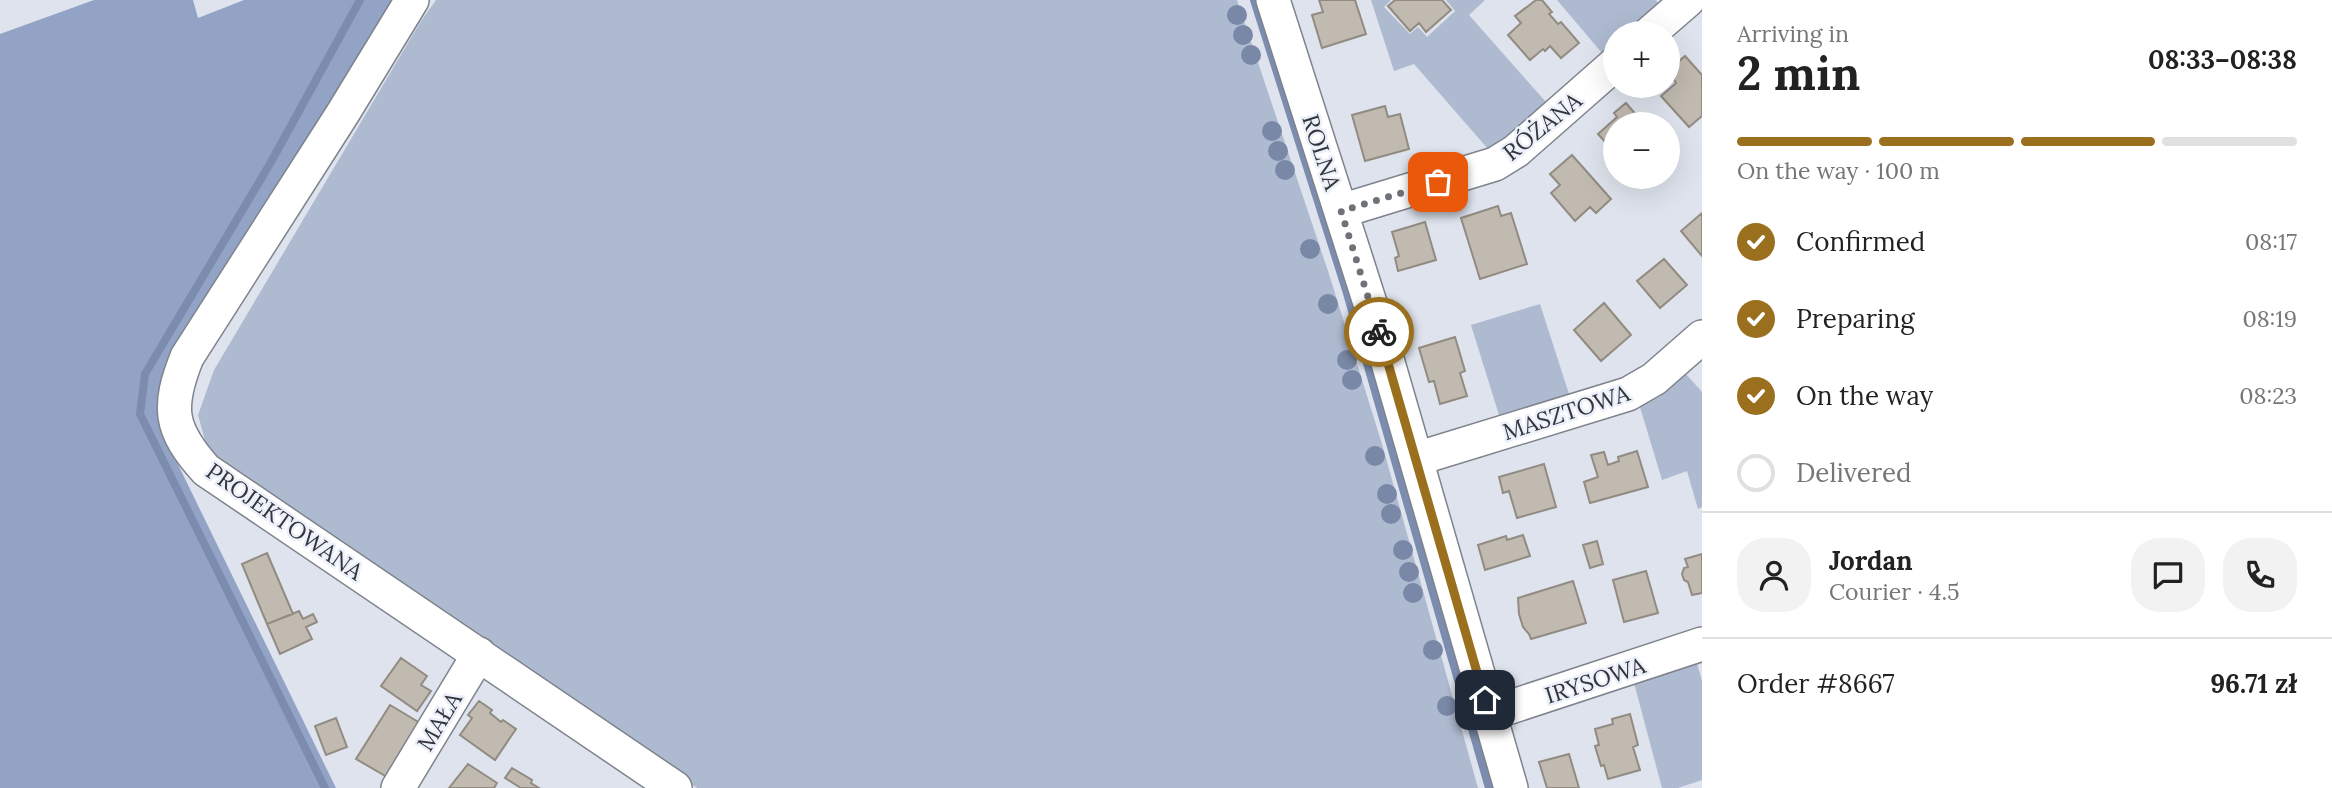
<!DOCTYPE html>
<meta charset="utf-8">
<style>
:root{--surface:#fff;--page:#f2f2f2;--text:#222;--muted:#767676;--line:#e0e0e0;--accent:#9a6f1d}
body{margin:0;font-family:Lora,serif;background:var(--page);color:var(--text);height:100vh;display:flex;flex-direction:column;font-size:26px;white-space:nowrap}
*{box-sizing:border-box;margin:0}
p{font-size:23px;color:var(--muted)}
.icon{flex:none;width:38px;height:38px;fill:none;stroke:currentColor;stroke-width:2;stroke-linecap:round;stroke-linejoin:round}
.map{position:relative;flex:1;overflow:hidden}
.details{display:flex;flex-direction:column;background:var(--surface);width:630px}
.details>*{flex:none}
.controls{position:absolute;left:1603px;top:21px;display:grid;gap:14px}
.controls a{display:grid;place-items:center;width:77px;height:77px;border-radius:50%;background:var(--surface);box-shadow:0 7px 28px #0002;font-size:35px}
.pin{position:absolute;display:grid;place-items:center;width:60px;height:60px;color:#fff;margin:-30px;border-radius:14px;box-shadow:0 4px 10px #0006}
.courier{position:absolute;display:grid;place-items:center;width:70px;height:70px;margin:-35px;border:5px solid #9a6f1d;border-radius:50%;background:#fff;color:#222;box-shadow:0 2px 9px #0007}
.overview em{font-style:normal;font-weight:800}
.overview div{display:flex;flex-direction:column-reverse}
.overview{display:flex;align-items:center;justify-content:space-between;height:119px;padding:0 35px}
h1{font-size:46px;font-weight:800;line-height:52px}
.bar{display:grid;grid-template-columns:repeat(4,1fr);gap:10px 7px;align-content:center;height:84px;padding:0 35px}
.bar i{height:9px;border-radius:5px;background:var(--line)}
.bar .current{background:var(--accent)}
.bar p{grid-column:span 4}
.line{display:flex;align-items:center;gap:18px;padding:0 35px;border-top:2px solid var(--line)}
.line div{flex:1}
.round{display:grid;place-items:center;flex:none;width:74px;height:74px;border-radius:28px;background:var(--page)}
ol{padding:0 35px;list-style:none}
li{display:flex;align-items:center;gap:21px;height:77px}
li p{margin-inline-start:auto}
li .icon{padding:7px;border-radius:50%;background:var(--accent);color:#fff;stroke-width:4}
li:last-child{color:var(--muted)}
li i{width:38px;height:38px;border:4px solid var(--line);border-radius:50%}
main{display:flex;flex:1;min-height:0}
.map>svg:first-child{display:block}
</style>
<main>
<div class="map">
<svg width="1702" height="788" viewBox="0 0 1702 788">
<rect width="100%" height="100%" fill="#dee3ed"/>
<path fill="#aebad0" d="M436,0H1237L1329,274L1382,444L1478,788H697L209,455L198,415L214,370L421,21Z
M1371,0H1391L1384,7L1410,34L1418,27L1427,37L1455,11L1446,0H1485L1469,15L1546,102L1515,130L1488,149L1414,64L1394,71Z
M1557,0H1656L1658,3L1624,33H1615V41L1602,53Z
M1540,304L1569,394L1499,415L1471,325Z
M1686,374L1702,392V507L1698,509L1687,471L1662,480L1640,407L1659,397Z
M1697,663L1702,681V780L1678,788H1662L1634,683Z"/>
<path fill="#92a3c6" d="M94,0H193L198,18L244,0H393L168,370L158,392L160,416L168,444L336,788H0V34Z"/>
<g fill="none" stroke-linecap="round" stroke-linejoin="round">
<path stroke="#7b8cae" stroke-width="8" d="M1254,0L1346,290L1489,788
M325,788L140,414L145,374L271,162L360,0"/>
</g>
<path fill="#c0bab0" stroke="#918b82" stroke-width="2" d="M1319,0H1355L1366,34L1322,48L1312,15L1323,12Z
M1395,0H1442L1451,10L1426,32L1419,23L1410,31L1388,6Z
M1536,0H1542L1552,12L1549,14L1558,24L1561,22L1579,43L1561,58L1550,46L1545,51L1543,49L1530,60L1508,35L1521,23L1515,16Z
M1685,56L1702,75V116L1689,127L1661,96L1676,83L1668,71Z
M1626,103L1644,124H1615V153L1598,134L1617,117L1614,113Z
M1385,106L1388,117L1400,114L1409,149L1365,161L1352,115Z
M1572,155L1611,199L1596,213L1590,207L1575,221L1551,193L1560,185L1550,174Z
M1498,206L1501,216L1511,213L1527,264L1480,279L1461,218Z
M1702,213V256L1681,231Z
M1425,222L1436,260L1398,271L1395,258L1399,256L1392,232Z
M1664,259L1687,285L1660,308L1637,281Z
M1604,303L1631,335L1601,361L1574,330Z
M1455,337L1465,371L1460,373L1467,396L1440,404L1434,381L1429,382L1419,348Z
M1637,451L1648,487L1590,503L1584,482L1598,477L1591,455L1604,452L1608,465L1619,461L1618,457Z
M1544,464L1556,507L1517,518L1509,491L1503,493L1499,477Z
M1523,535L1530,556L1485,570L1478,545L1506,536L1507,540Z
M1597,541L1603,564L1590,568L1583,545Z
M267,553L293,614L267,624L242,564Z
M1702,554V593L1692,595L1688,582L1684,580L1682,574L1684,568L1688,567L1685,559Z
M1646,571L1658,613L1624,622L1613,580Z
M1573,581L1586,623L1531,639L1529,634L1523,627L1519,614L1518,598Z
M299,611L303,619L313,614L317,622L306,627L312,639L280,654L267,624Z
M401,658L427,676L421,685L431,691L417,711L381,686Z
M479,701L492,710L490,713L501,722L503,720L516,729L495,760L460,735L472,718L468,715Z
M390,705L420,723L387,777L356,759Z
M1630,714L1638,745L1633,747L1640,770L1608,779L1604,765L1601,766L1595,746L1599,745L1595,729L1613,724L1612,719Z
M336,718L347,747L326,755L315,726Z
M1569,754L1579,788H1547L1539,762Z
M468,764L497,783L494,788H449Z
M512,768L532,780L531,783L539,788H521L505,778Z"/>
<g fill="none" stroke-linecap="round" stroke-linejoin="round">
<g stroke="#7e838c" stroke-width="36">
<path id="minor" d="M412,0L343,113L187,357C167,407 169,429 206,470L675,788
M1273,0L1378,328L1511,788
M1650,33L1688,0
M1341,211L1495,164L1516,151L1615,64
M1416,459L1628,394L1654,379L1702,337
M1489,714L1702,644
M398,788L479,654"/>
</g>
<use href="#minor" stroke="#fff" stroke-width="33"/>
</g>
<g fill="#7988a6">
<circle cx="1237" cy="15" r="10"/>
<circle cx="1243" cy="35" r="10"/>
<circle cx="1251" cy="55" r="10"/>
<circle cx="1272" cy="131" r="10"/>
<circle cx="1278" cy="151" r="10"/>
<circle cx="1285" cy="170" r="10"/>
<circle cx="1310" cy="249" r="10"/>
<circle cx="1328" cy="304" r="10"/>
<circle cx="1347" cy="360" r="10"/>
<circle cx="1352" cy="380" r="10"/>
<circle cx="1375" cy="456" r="10"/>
<circle cx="1387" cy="494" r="10"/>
<circle cx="1391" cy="514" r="10"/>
<circle cx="1403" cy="550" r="10"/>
<circle cx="1409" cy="572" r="10"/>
<circle cx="1413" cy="593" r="10"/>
<circle cx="1433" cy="650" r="10"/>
<circle cx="1447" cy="706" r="10"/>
</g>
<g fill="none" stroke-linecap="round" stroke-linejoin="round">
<path stroke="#6f7278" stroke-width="7" stroke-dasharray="0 12.6" d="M1379,332L1341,211L1438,182"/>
<path stroke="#9a6f1d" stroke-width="9" d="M1379,332L1485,700"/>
</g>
<g text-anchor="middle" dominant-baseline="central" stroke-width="5" stroke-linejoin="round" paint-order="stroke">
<g font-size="23" fill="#333539" stroke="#ebf0fb">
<text transform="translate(1542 126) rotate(-39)">RÓŻANA</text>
<text transform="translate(1322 152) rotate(72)">ROLNA</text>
<text transform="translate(1566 412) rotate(-18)">MASZTOWA</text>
<text transform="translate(285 521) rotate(35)">PROJEKTOWANA</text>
<text transform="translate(1595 680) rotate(-18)">IRYSOWA</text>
<text transform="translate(439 721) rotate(-59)">MAŁA</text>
</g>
</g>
</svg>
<div class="controls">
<a>+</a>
<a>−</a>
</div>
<div class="pin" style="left:1438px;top:182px;background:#ea580c"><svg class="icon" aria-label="bag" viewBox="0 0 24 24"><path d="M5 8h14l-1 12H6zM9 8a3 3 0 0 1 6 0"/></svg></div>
<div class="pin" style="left:1485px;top:700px;background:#1f2937"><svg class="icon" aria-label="home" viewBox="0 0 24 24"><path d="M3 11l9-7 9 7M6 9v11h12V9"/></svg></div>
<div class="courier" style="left:1379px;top:332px"><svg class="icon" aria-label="bike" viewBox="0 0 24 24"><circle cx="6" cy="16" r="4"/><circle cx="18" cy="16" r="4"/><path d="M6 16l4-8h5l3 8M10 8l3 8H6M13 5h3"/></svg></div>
</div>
<section class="details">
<div class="overview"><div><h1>2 min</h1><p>Arriving in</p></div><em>08:33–08:38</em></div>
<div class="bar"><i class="current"></i><i class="current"></i><i class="current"></i><i></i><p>On the way · 100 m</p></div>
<ol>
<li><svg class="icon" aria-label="check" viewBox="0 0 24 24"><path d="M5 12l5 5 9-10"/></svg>Confirmed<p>08:17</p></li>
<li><svg class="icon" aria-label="check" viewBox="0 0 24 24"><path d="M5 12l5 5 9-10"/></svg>Preparing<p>08:19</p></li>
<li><svg class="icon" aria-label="check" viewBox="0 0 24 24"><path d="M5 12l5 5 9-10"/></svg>On the way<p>08:23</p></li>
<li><i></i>Delivered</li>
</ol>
<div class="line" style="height:126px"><a class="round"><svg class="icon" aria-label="person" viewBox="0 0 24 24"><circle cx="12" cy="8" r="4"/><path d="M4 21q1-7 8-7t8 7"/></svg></a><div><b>Jordan</b><p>Courier · 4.5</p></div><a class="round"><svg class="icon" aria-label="chat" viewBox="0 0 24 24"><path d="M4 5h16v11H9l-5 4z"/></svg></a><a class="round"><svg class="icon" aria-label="phone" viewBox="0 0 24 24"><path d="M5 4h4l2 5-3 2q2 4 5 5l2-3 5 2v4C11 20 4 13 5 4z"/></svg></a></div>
<div class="line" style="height:91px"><div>Order #8667</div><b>96.71 zł</b></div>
</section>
</main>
